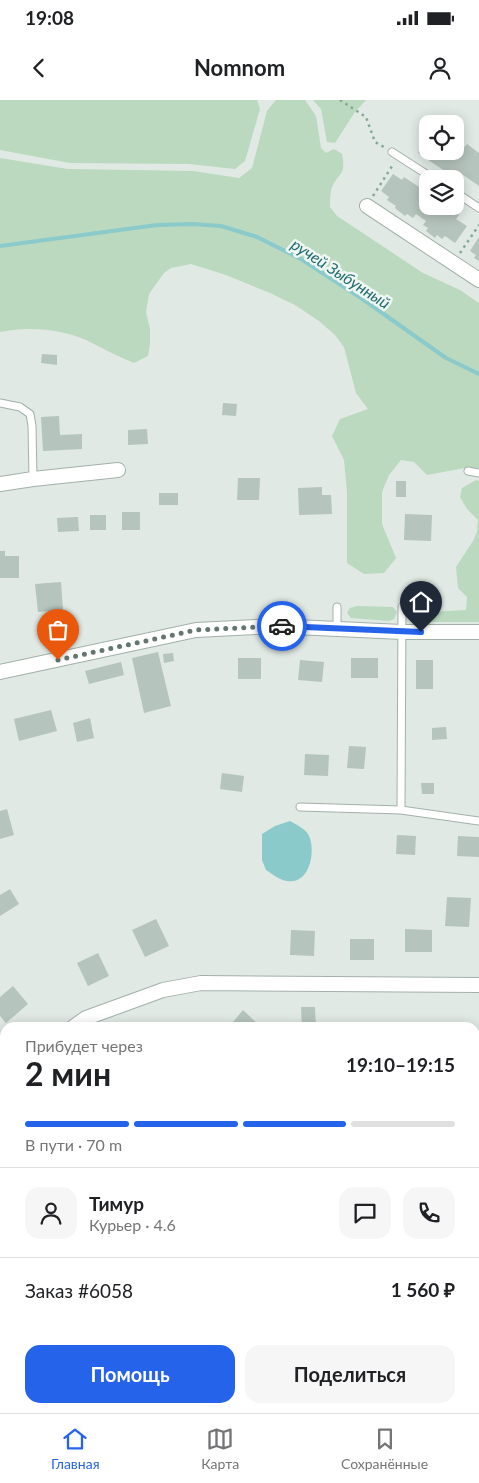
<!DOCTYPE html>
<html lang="ru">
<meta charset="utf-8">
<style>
:root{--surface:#fff;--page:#f6f6f6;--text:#202124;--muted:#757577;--line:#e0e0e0;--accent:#2563eb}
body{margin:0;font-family:Lato,sans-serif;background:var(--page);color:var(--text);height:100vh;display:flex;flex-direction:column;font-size:19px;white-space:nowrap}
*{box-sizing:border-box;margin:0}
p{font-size:16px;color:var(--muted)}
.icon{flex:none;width:28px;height:28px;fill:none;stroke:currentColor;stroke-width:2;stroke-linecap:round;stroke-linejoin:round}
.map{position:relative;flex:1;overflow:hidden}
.side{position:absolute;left:0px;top:922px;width:480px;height:391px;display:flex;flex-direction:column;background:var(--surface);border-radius:15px 15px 0 0;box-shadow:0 2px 12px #0003}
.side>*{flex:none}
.controls{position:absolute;left:419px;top:15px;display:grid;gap:10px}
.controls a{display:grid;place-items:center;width:45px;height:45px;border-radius:10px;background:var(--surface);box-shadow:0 2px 12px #0003;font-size:25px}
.pin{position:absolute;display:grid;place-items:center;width:42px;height:42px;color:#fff;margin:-51px -21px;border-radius:50% 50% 50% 0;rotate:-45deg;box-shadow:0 0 5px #0007}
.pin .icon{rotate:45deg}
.courier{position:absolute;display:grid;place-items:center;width:50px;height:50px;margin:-25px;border:4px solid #2563eb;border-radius:50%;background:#fff;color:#222;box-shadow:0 1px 6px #0007}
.summary em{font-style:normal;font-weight:700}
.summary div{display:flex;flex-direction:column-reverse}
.summary{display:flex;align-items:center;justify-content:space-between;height:85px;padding:0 25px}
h1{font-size:32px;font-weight:700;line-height:38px}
.bar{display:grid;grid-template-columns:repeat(4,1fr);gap:8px 5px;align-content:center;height:60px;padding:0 25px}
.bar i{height:6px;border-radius:4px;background:var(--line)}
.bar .active{background:var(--accent)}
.bar p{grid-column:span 4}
.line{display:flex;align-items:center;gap:12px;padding:0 25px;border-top:1px solid var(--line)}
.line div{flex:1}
.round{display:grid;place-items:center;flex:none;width:52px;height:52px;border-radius:15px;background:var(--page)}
.button{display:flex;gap:10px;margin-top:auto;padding:10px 25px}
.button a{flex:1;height:58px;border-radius:15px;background:var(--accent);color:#fff;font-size:20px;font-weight:700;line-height:58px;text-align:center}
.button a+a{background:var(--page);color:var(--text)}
.status{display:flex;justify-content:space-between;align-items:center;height:35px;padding:0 25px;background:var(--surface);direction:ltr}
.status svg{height:14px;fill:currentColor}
header{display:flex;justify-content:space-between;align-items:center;height:65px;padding:0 25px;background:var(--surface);font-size:22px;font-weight:700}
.dock{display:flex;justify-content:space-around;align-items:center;height:70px;border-top:1px solid var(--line);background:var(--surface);font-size:14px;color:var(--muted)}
.dock a{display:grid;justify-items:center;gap:2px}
.dock .active{color:var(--accent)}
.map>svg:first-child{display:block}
</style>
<div class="status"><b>19:08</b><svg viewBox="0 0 49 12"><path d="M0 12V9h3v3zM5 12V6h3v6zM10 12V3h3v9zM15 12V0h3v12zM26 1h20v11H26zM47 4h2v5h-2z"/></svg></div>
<header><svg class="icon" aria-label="back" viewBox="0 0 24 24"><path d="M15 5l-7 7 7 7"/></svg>Nomnom<svg class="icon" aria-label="person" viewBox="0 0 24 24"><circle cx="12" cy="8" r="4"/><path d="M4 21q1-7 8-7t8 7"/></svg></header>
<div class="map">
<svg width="479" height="1313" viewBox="0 0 479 1313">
<rect width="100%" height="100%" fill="#e0e9e4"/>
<path fill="#bad9be" d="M0,0H257L260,9L245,61L235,69L189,64L70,63L0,50Z
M276,0H305L316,16L321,48L326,53L334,49L342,54C346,76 340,71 332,87C330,92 330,101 330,107L337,116L423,173L460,190L479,203V368H465L427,375L414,362L401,360L389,375L382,392V424L396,458L384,473L364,474L347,463V392L344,360L332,336L340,319L368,309L356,293L344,247L335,235L319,221L295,205L270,193L226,175L191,164L171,168L164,173L149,194L146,212L150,229V244L148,256L134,263C119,257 106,250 92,243C65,229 30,226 0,232V58L68,69L193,71L239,78L252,68L267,11Z
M313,0H366L355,12L335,43L327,42L321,9Z
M476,380L479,381V522H420L419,515L428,512L466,510L467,497L458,488L456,467L473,441L477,432L478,420L467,409L460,397L462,388Z
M357,506L393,507L397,512L394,519L389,521L351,518L347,513L350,508Z"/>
<path fill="#8bcacb" d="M290,721C297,725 306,729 309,736C316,751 310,785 287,781C280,780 272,774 266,770L262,760V734L275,726Z"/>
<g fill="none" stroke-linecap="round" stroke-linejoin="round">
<path stroke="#8bcacb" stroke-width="4" d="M0,146L157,125L193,124L221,126L257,137L301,159L361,198L446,258L479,274"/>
</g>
<path fill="#b5c4bc" d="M428,40V51H455V45L462,50L467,44L479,53V86L459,72L455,78L418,53Z
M393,74L402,80L404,77L422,89L420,92L428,98V106H447L459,115L456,119L467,126L455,143L445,136L442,139L437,135L435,138L426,131L428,128L423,125L426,121L416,114L413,118L407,114L405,116L395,108L396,106L387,100L389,97L381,91Z
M479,137V161L474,158L476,155L470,151Z
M42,254L57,255V265L41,263Z
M223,303L237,304L236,316L222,315Z
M59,316L60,335L82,334V349L43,351L41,317Z
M147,329L148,344L128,345V330Z
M238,378H260L259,400H237Z
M396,381H406V397H396Z
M322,387V395H331L332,414L299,415L298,388Z
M159,393H178V405H159Z
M122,412H140V430H122Z
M405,414L432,415L431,441L404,440Z
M90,415H106V430H90Z
M78,417L79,431L58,432L57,418Z
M0,451H5V456H19V478H0Z
M61,482L63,510L38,512L35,484Z
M158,552L171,606L144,613L132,558Z
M173,553L174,561L164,563L163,554Z
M238,558H261V579H238Z
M351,558H378V578H351Z
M300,560L324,562L322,582L298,580Z
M416,560H433V589H416Z
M121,562L124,575L89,584L85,571Z
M51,610L57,631L19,641L14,619Z
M90,618L94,638L77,642L73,623Z
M446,627L447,639L432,640V628Z
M349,646L366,647L364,669L347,668Z
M305,654L329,655L328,676L304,675Z
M222,673L244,676L242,692L220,689Z
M421,683H434V694H422Z
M7,709L14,735L0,739V711Z
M397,735L416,736L415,755L396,754Z
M458,736L479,737V757L457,756Z
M10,789L19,804L0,816V795Z
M447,797L471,798L469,827L445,826Z
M156,819L169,846L145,857L132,830Z
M405,829L432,830V852H405Z
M291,830L315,831L314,856L290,855Z
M350,839H374V860H350Z
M98,853L109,876L88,886L77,863Z
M13,886L28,904L6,923L0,916V897Z
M301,907H315L316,928H302Z
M243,910L262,928H228Z
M370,925H408V928H370Z
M255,1309H282L281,1313H253Z"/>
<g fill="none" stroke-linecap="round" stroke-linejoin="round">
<g stroke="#a3b0aa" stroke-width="9">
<path id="service" d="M392,52L434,79
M455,92L479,108
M0,303L20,307L30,314L32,326L33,379
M468,371L479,373
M274,526V509
M337,528V507
M300,707L401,710L479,721
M401,710L402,507
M475,1087L479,1086
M201,1313L203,1309"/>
</g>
<g stroke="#a3b0aa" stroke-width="16">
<path id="minor" d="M367,106L479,180
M0,384L33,379L118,370
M0,572L196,530L274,526L402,532H479
M72,928L86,918L163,890L201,883L479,885
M0,981L5,977
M0,1029L5,1032
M475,1287L479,1284
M391,1309L398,1313
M437,1313L443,1309"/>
</g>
<path stroke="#82aa98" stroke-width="2.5" stroke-dasharray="2.5 4" stroke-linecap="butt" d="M340,0L366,17L375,42L384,47
M373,96L394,63
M460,153L479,125"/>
<use href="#service" stroke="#fff" stroke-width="7"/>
<use href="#minor" stroke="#fff" stroke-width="14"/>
</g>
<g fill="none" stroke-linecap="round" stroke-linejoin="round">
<path stroke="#64766e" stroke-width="5" stroke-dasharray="0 9" d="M58,560L196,530L282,526"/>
<path stroke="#2563eb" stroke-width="6" d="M282,526L421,532"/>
</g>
<g text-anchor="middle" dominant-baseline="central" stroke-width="5" stroke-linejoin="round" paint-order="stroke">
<g font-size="16" font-style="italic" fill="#216d6f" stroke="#f0f6f2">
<text transform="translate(341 173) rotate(33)">ручей Зыбунный</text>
</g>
</g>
</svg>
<div class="controls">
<a><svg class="icon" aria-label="locate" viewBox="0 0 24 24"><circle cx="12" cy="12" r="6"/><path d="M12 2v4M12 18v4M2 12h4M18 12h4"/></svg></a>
<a><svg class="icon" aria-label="layers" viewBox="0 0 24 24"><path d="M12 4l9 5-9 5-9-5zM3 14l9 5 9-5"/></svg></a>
</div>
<div class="pin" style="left:58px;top:560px;background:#ea580c"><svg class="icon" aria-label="bag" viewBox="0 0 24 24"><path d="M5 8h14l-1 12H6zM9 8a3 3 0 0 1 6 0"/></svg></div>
<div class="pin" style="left:421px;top:532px;background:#1f2937"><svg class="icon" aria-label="home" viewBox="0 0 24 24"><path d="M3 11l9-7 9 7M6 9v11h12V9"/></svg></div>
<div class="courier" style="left:282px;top:526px"><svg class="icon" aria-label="car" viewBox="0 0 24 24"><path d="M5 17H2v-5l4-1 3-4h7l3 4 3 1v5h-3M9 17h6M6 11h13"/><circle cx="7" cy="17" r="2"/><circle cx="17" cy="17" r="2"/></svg></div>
<section class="side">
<div class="summary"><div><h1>2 мин</h1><p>Прибудет через</p></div><em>19:10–19:15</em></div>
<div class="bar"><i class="active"></i><i class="active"></i><i class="active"></i><i></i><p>В пути · 70 m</p></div>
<div class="line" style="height:90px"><a class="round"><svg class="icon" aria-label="person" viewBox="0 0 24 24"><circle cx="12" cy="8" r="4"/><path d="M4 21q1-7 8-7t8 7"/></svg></a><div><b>Тимур</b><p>Курьер · 4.6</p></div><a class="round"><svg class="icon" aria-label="chat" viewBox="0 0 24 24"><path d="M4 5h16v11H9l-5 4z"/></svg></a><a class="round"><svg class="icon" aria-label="phone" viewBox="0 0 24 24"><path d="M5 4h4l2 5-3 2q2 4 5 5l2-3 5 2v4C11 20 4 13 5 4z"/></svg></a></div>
<div class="line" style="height:65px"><div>Заказ #6058</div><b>1 560 ₽</b></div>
<div class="button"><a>Помощь</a><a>Поделиться</a></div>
</section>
</div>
<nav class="dock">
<a class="active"><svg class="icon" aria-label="home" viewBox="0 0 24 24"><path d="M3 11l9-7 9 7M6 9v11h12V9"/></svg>Главная</a>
<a><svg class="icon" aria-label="map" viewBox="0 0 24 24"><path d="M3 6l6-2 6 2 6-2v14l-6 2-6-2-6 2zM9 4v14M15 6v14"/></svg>Карта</a>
<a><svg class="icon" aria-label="saved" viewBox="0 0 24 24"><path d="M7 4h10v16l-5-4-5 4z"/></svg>Сохранённые</a>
</nav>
